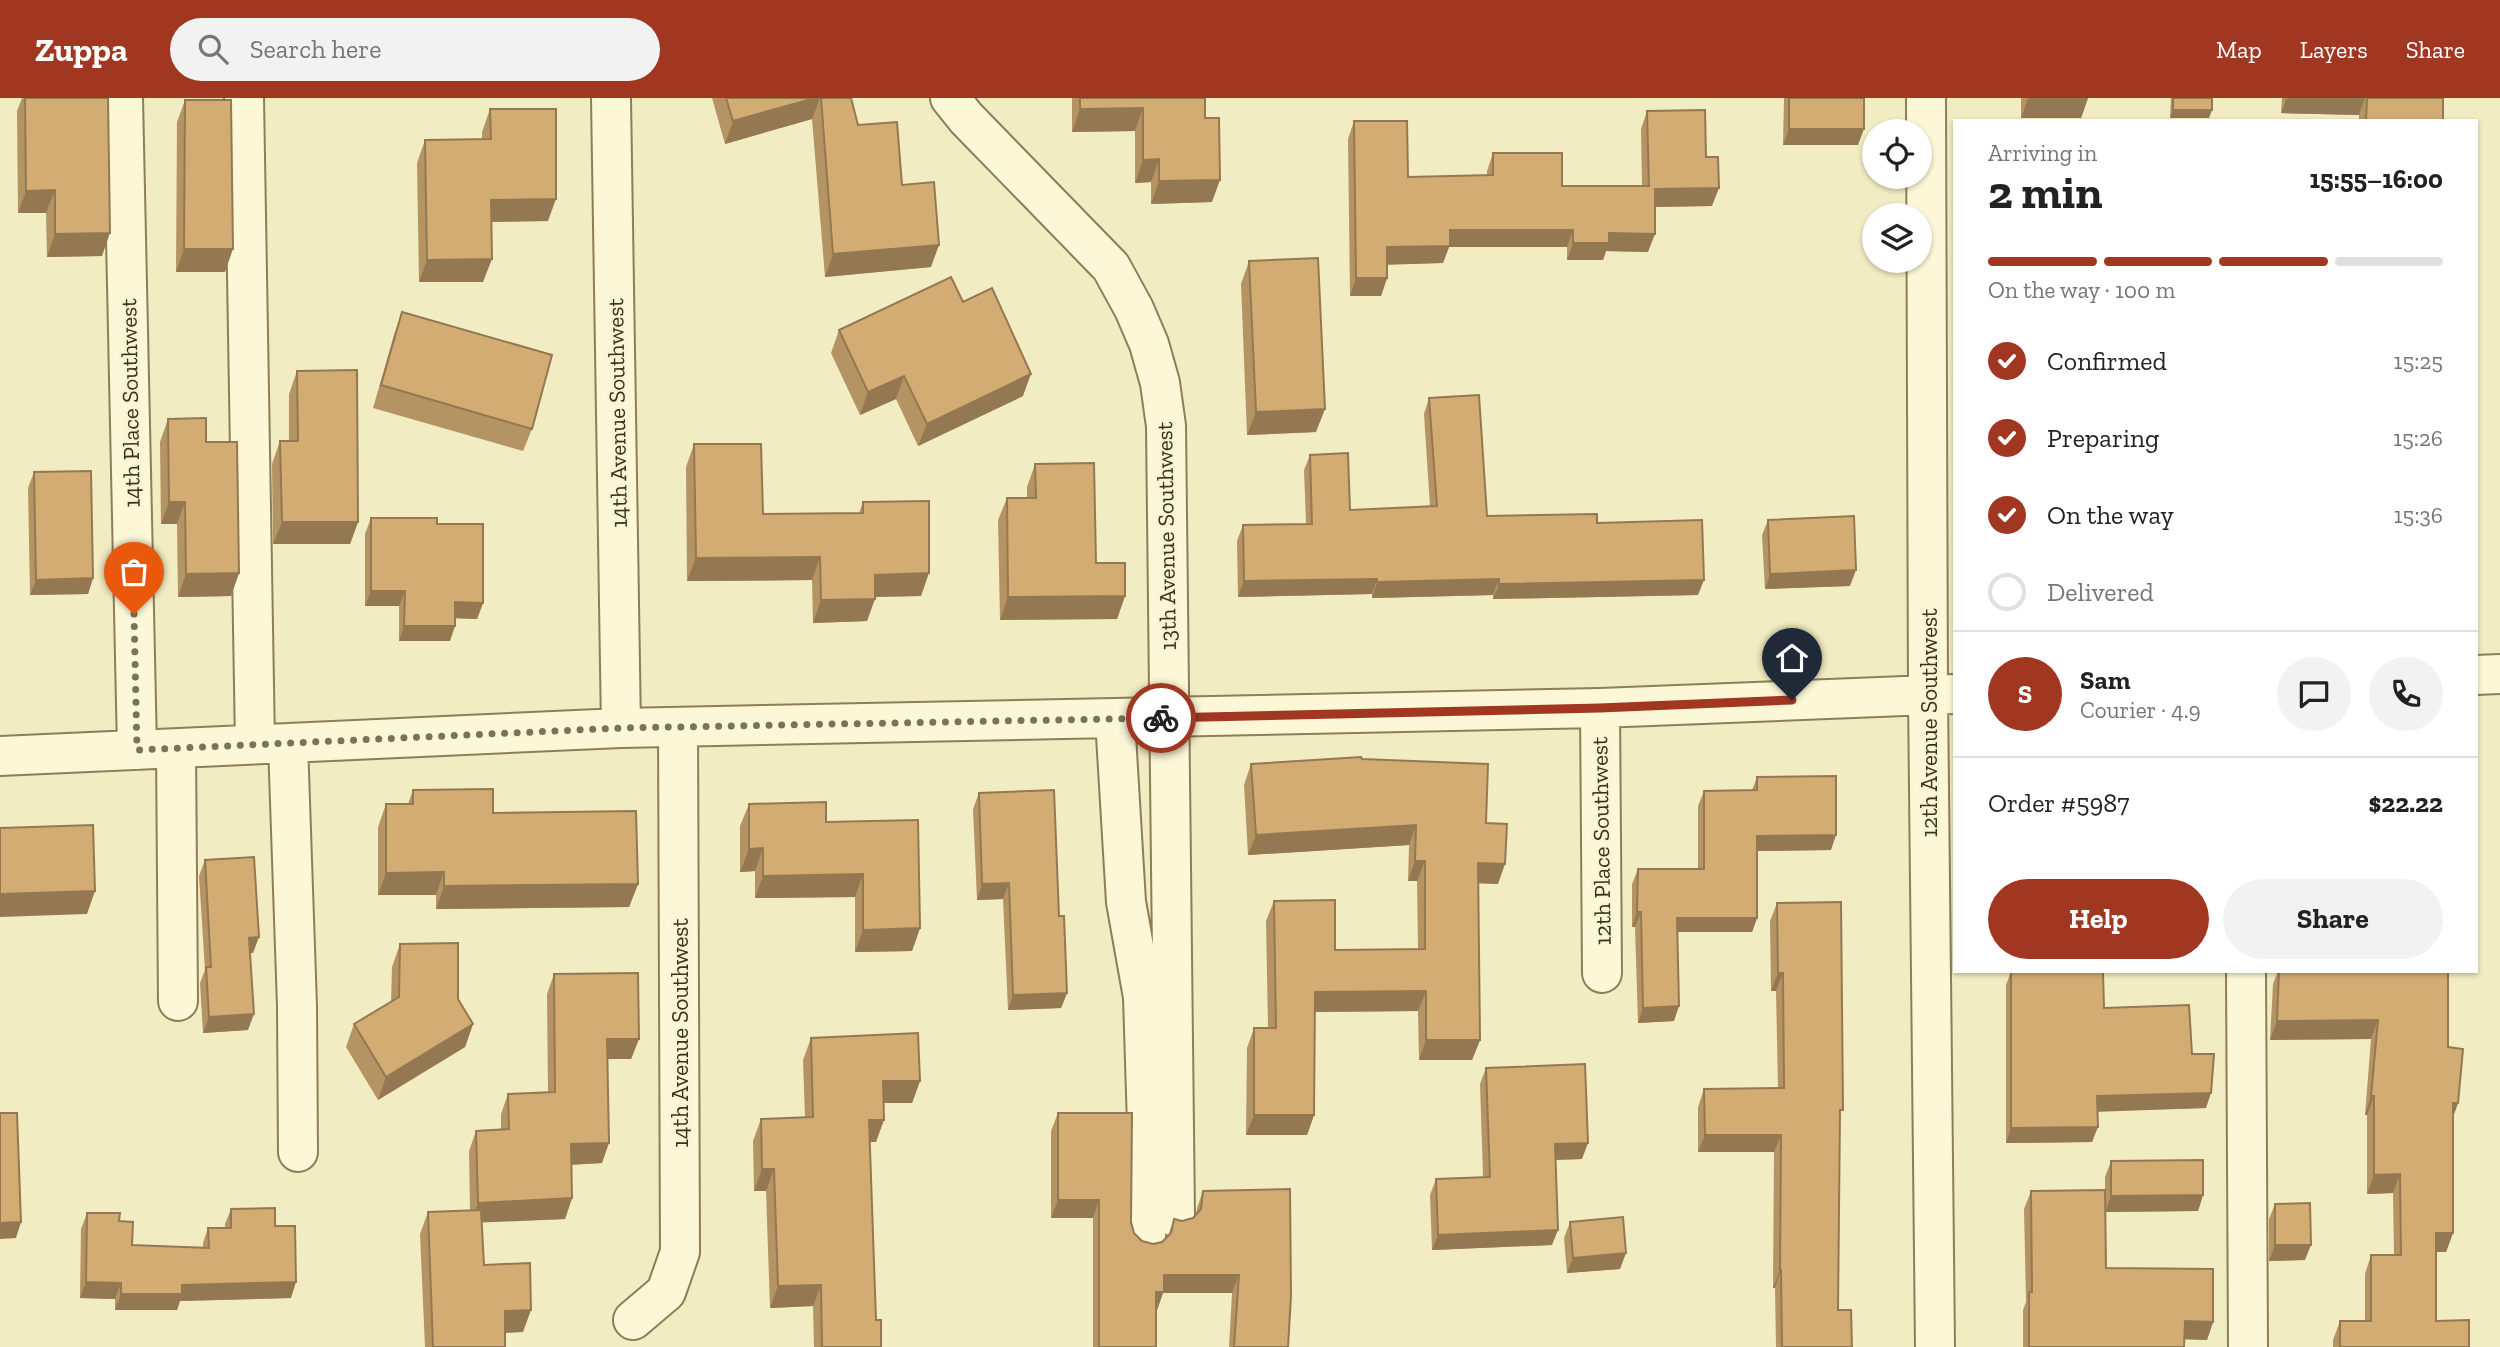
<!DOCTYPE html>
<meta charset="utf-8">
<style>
:root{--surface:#fff;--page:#f2f2f2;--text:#222;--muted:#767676;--line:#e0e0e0;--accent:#a23721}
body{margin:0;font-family:"Zilla Slab",serif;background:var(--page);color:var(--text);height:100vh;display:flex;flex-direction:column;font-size:26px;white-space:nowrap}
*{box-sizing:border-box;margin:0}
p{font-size:23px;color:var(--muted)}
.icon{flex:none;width:38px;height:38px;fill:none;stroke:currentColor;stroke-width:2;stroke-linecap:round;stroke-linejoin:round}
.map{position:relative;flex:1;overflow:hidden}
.panel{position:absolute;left:1953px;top:21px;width:525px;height:854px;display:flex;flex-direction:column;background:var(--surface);border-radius:0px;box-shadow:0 2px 5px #0004}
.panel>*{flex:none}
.tools{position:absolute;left:1862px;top:21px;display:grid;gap:14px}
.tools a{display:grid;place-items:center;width:70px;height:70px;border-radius:50%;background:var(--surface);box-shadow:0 2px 5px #0004;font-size:35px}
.pin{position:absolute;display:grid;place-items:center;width:60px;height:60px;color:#fff;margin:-72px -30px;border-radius:50% 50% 50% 0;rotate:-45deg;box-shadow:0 0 7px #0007}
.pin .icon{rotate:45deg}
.courier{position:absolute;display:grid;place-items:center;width:70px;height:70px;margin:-35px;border:5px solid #a23721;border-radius:50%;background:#fff;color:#222;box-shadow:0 2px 9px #0007}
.headline em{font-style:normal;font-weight:800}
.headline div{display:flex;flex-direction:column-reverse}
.headline{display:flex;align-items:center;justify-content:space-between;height:119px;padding:0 35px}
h1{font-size:46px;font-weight:800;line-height:52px}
.bar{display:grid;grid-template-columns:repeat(4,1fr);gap:10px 7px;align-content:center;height:84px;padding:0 35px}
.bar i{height:9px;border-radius:5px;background:var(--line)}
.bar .active{background:var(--accent)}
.bar p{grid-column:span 4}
.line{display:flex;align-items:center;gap:18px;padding:0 35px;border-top:2px solid var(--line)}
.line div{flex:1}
.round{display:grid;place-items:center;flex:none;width:74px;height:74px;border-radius:37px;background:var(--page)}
ol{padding:0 35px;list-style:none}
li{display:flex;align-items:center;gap:21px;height:77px}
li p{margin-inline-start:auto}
li .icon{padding:7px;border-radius:50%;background:var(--accent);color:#fff;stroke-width:4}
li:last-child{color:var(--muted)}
li i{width:38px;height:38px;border:4px solid var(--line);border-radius:50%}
.cta{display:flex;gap:14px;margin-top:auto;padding:14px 35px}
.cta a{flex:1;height:80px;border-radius:42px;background:var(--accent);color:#fff;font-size:28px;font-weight:800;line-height:80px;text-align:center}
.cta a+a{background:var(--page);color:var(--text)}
header{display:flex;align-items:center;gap:42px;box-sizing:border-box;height:98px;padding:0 35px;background:var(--accent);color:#fff}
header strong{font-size:33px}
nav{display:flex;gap:38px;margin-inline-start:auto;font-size:24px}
.search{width:490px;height:63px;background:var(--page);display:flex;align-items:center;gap:18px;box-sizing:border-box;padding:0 24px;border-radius:38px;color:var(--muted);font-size:26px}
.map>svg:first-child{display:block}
</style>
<header>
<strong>Zuppa</strong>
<div class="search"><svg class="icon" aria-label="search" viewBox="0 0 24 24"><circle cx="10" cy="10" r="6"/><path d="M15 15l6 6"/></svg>Search here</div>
<nav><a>Map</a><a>Layers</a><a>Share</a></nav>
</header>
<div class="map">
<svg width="2500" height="1249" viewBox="0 0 2500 1249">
<rect width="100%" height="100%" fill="#f2ecc2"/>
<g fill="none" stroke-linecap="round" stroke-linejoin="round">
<g stroke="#8d7e57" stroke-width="42">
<path id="minor" d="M123,0L137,652
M244,0L255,646
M611,0L621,630
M950,0L966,20L1111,169L1134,211L1149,246L1160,285L1166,328L1175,1119
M1926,0L1928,597L1935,1249
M2476,577L2500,576
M1600,610L1602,875
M1115,621L1126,804L1143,899L1148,1059L1146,1142
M288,645L297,908L298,1054
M176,651L178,903
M0,658L621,630L1600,610L1955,596
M2246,873L2248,1249
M633,1222L666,1194L680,1154L678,629"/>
</g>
<use href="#minor" stroke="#fcf7d6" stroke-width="38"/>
</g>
<path fill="#b59464" d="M22,0H108L102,158L47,159L46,115H18L17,13Z
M712,0H851L858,27L902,87L931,169L825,179L812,21L725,46Z
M1072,0H1205V20L1212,104L1151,106V84L1135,85V33L1072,34Z
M1784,0H1864L1858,47H1783Z
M2021,0H2088L2081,20H2021Z
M2171,0H2212L2209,20H2170Z
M2282,0H2443V23H2359V17L2281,15Z
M185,2L225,174H176L177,24Z
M490,11L548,123L491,124L483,184H419L417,65L425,42L482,41V34Z
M1647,13L1706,59L1712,108L1655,109L1648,154L1606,153L1603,162H1567V149H1449L1443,165L1387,166V180L1381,198H1350L1348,41L1354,23L1408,79L1487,77V73L1493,55L1562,88H1642L1641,31Z
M1249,163L1316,334L1247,337L1241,186Z
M963,204L1023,298L918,348L896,301L860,317L831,255L839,232Z
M402,214L532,331L523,353L373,310L394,237Z
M297,273L358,424L350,446H273L272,366L280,343H289V296Z
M1429,300L1487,418L1597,425L1698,497L1493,501V497L1372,500V496L1238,499L1237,443L1243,427L1306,426L1304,372L1310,357L1350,412L1430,409L1424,316Z
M168,321L206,344L239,475L231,498L178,499L177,426H161L160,344Z
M694,346L763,416L859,415L863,404L921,498L875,499L867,523L813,525L812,482L687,483L686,369Z
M1035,366L1096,465L1125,498L1117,521L1000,522L998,422L1007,400H1027V389Z
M34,374L93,480L88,496L30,497L28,390Z
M371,420L437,426L483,505L477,521L455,520L450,543H399V508H365V436Z
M1768,422L1850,488L1765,491L1762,437Z
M1362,661L1486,725L1498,786L1478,785L1480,942L1472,962H1419L1418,913L1315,914L1314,1017L1307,1037H1246L1247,950L1254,930H1268L1266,823L1274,803L1335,852L1418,851L1417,783H1408L1409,747L1248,757L1244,687L1251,666Z
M1757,679L1831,752L1757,753V820L1752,834H1677L1674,923L1638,925L1635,829H1632V786L1638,771H1698V708L1704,693L1752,692Z
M413,692L493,715L638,786L629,809L436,811V797H378V729L386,706H408Z
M979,695L1059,818L1067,895L1061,910L1008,912L1003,801L977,802L973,711Z
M749,706L826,724L920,830L912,853L855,854V799L755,800V773L740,774V728Z
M205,762L253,855H250L248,932L203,935L200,885L205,872L199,778Z
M1777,805L1840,1020L1838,1212L1852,1249H1776L1775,1190H1773L1774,1054H1698V1009L1704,991L1778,990L1776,893H1771L1770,823Z
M400,846L458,901L473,926L465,949L378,1002L346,949L354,926L391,904L392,869Z
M2011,873H2103L2104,910L2192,956L2206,1010L2097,1013L2092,1044L2006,1045V887Z
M2278,873H2448V949L2458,1005L2453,1019V1135L2446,1154H2436V1223L2469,1249H2333V1242L2340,1223H2365V1176L2371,1157H2394L2393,1095L2367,1096V1017H2365L2371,941L2270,942L2273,886Z
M554,876L639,941L631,961H608L602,1065L571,1067L572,1100L565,1121L482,1124L484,1167L523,1234L505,1235V1249H425L420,1136L428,1114L470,1112L469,1053L476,1033L501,1032V1016L508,996L548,995L547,896Z
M811,940L920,983L912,1005H883L876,1044H870L876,1222L881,1249H814L813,1208L770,1210L766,1093H754L753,1043L761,1021L805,1019L803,962Z
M1486,970L1582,1061L1555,1062L1552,1147L1432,1152L1430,1097L1436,1081L1483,1079L1480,986Z
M1058,1015L1131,1124L1134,1135L1142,1143L1153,1146L1162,1144L1168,1138L1174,1121L1182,1123L1193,1120L1196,1117L1197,1110L1203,1093L1288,1249H1229L1232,1195H1163L1157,1212H1156V1249H1093V1120H1051V1033Z
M2111,1063L2203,1097L2198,1113L2105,1114V1079Z
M2031,1093L2106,1170L2213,1224L2207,1242L2184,1241V1249H2023V1212L2026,1204L2024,1111Z
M2275,1106L2305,1162L2269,1163V1121Z
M231,1111L275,1128L291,1200L180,1203L177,1212H115V1201L80,1200L81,1131L87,1115L119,1123L132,1147L203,1149V1145L208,1130H225V1126Z
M1570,1124L1620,1171L1567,1175L1564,1140Z"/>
<path fill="#947851" d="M815,0H820L812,21L725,46L733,23Z
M2028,0H2088L2081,20H2021Z
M2287,0H2365L2359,17L2281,15Z
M1143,10L1135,33L1072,34L1080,11Z
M2173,12H2212L2209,20H2170Z
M1789,31H1864L1858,47H1783Z
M1159,61L1151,84L1135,85L1143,62Z
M1220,82L1212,104L1151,106L1159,83Z
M1719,90L1712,108L1649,109L1655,91Z
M55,92L46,115H18L26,93Z
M556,101L548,123L483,124L491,102Z
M1450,132H1573L1567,149H1449L1443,165L1381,167L1387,149Z
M110,135L102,158L47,159L55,136Z
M1609,135L1655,136L1648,154L1606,153L1603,162H1567L1573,145Z
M939,147L931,169L825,179L833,156Z
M184,151H233L225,174H176Z
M492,161L483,184H419L427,162Z
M1356,180H1387L1381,198H1350Z
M1031,276L1023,298L918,348L927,326Z
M904,278L896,301L860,317L868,294Z
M1325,311L1316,334L1247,337L1256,314Z
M169,404H185L177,426H161Z
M282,424H358L350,446H273Z
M820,459L812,482L687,483L696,460Z
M1856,472L1850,488L1765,491L1770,476Z
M239,475L231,498L178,499L186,476Z
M929,475L921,498L866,499L875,477Z
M93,480L88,496L30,497L36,482Z
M1377,481L1372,496L1238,499L1244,483Z
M1499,481L1493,497L1372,500L1377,484Z
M1704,482L1698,497L1493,501L1499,486Z
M371,493H405L399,508H365Z
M1125,498L1117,521L1000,522L1008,499Z
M875,501L867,523L813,525L821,502Z
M455,504L483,505L477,521L450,520Z
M404,528H455L450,543H399Z
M1416,727L1409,747L1248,757L1256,737Z
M1836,737L1831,752L1752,753L1757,738Z
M763,750L755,773L740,774L749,751Z
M1415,763H1425L1417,783H1408Z
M1478,765L1505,766L1498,786L1471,785Z
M444,774L436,797H378L386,775Z
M863,776L855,799L755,800L763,778Z
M1009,785L1003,801L977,802L982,786Z
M638,786L629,809L436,811L444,788Z
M95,793L87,816L0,819V796Z
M1637,814H1641L1635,829H1632Z
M1677,820H1757L1752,834H1672Z
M920,830L912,853L855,854L863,832Z
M259,839L253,855H243L249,840Z
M1778,875H1783L1776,893H1771Z
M1426,893L1418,913L1307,914L1315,894Z
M1067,895L1061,910L1008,912L1013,897Z
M1679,908L1674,923L1638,925L1643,910Z
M254,916L248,932L203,935L209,919Z
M2378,922L2371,941L2270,942L2277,923Z
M473,926L465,949L378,1002L386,979Z
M607,941H639L631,961H600Z
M1426,942H1480L1472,962H1419Z
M883,983H920L912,1005H875Z
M2211,995L2206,1010L2092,1014L2097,998Z
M2371,998H2374L2367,1017H2365Z
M2453,1005H2458L2451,1024Z
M1254,1017H1314L1307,1037H1246Z
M869,1022H884L876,1044H861Z
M2098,1029L2092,1044L2006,1045L2011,1030Z
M1705,1037H1781L1774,1054H1698Z
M609,1045L602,1065L564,1067L571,1046Z
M1588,1045L1582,1061L1549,1062L1555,1046Z
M762,1071H774L766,1093H754Z
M2400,1076L2393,1095L2367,1096L2374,1077Z
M2203,1097L2198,1113L2105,1114L2111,1098Z
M572,1100L565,1121L470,1125L478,1105Z
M1058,1102H1099L1093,1120H1051Z
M21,1124L16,1140L0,1141V1125Z
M1558,1132L1552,1147L1432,1152L1438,1137Z
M2436,1135H2453L2446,1154H2429Z
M2275,1147H2311L2305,1162L2269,1163Z
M1626,1155L1620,1171L1567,1175L1573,1160Z
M1780,1172H1781L1775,1190H1773Z
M1164,1177H1239L1232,1195H1163L1157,1212H1149Z
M86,1184L121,1185L115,1201L80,1200Z
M296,1184L291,1200L180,1203L177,1212H115L121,1196L182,1187Z
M821,1187L813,1208L770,1210L778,1188Z
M531,1212L523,1234L497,1235L505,1213Z
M2185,1223L2213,1224L2207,1242L2178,1241Z"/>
<path fill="#d3ac74" stroke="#947851" stroke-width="2" d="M25,0H108L110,135L55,136V92L26,93Z
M726,0H815L733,23Z
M821,0H851L858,27L897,24L902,87L934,84L939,147L833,156Z
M1080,0H1205V20H1219L1220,82L1159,83V61L1143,62V10L1080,11Z
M1789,0H1864V31H1789Z
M2173,0H2212V12H2173Z
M2367,0H2443V23H2366Z
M185,2H231L233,151H184Z
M490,11H556V101L491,102L492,161L427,162L425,42L491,41Z
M1705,12L1706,59H1718L1719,90L1655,91V136L1609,135V145H1573V132H1450V148L1387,149V180H1356L1354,23H1407L1408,79L1493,77V55H1562V88H1649L1647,13Z
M1318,160L1325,311L1256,314L1249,163Z
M951,179L963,204L992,190L1031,276L927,326L904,278L868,294L839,232Z
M402,214L552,257L532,331L381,287Z
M357,272L358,424H282L280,343H298L297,273Z
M1479,297L1487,418L1597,416V425L1702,422L1704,482L1499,486V481L1377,484V481L1244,483L1243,427L1312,426L1310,357L1348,355L1350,412L1437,408L1429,300Z
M206,320V344H237L239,475L186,476L185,404H169L168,321Z
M694,346H761L763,416L863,415V404L929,403V475L875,477V501L821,502L820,459L696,460Z
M1094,365L1096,465H1125V498L1008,499L1007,400H1036L1035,366Z
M91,373L93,480L36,482L34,374Z
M1854,418L1856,472L1770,476L1768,422Z
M371,420H437V426H483V505L455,504V528H404L405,493H371Z
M1361,659L1362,661L1488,666L1486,725L1507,726L1505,766L1478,765L1480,942H1426V893L1315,894L1314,1017H1254V930H1276L1274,803L1335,802V852L1425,851V763H1415L1416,727L1256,737L1251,666Z
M1836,678V737L1757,738V820H1677L1679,908L1643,910L1641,814H1637L1638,771H1704V693L1757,692V679Z
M493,691V715L636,713L638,786L444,788V774L386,775V706H413V692Z
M1054,692L1059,818H1064L1067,895L1013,897L1009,785L982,786L979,695Z
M826,704V724L918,722L920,830L863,832V776L763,778V750L749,751V706Z
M93,727L95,793L0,796V730Z
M254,759L259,839L249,840L254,916L209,919L206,869H211L205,762Z
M1841,804L1843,1012H1840L1838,1212H1851L1852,1249H1782L1781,1172H1780L1781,1037H1705L1704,991L1784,990L1783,875H1778L1777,805Z
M458,845V901L473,926L386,979L354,926L399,899L400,846Z
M2011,873H2103L2104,910L2189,907L2192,956H2214L2211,995L2097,998L2098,1029L2011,1030Z
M2279,873H2448V949L2463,951L2458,1005H2453V1135H2436V1223L2469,1222V1249H2340V1223H2371V1157H2401L2400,1076L2374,1077V998H2371L2378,922L2277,923Z
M638,875L639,941H607L609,1045L571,1046L572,1100L478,1105L476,1033L509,1031L508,996L555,994L554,876Z
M918,935L920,983H883L884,1022H869L876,1222H881V1249H822L821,1187L778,1188L774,1071H762L761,1021L813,1019L811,940Z
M1585,966L1588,1045L1555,1046L1558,1132L1438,1137L1436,1081L1490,1079L1486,970Z
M0,1015H17L21,1124L0,1125Z
M1058,1015H1132L1131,1124L1134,1135L1142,1143L1153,1146L1162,1144L1171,1135L1174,1121L1182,1123L1193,1120L1201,1111L1203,1093L1290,1091L1291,1198L1288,1249H1234L1239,1177H1164V1194H1156V1249H1099V1102H1058Z
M2203,1062V1097L2111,1098V1063Z
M2105,1092L2106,1170L2213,1171V1224L2185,1223L2184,1249H2029V1194H2032L2031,1093Z
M2310,1105L2311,1147H2275V1106Z
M275,1110V1128H295L296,1184L182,1187V1196H121V1185L86,1184L87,1115H120L119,1123L133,1124L132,1147L209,1150L208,1130H231V1111Z
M481,1112L484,1167L530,1165L531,1212L505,1213V1249H433L428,1114Z
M1623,1119L1626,1155L1573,1160L1570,1124Z"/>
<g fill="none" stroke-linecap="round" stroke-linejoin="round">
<path stroke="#7c7257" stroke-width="7" stroke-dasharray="0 12.6" d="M134,516L137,652L621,630L1161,620"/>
<path stroke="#a23721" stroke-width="9" d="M1161,620L1600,610L1792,602"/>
</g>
<g text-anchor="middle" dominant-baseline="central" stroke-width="5" stroke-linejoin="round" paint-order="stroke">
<g font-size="23" fill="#3c311d" stroke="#f9f4d2">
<text transform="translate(130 305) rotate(-91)">14th Place Southwest</text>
<text transform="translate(617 315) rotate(-91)">14th Avenue Southwest</text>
<text transform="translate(1166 438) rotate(-91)">13th Avenue Southwest</text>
<text transform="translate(1929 625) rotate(-90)">12th Avenue Southwest</text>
<text transform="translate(1601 743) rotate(-91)">12th Place Southwest</text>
<text transform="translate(680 935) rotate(-90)">14th Avenue Southwest</text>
</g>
</g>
</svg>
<div class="tools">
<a><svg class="icon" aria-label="locate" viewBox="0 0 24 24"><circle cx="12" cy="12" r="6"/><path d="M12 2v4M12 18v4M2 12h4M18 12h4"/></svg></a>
<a><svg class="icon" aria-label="layers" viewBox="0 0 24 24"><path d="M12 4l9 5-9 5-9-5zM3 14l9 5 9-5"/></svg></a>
</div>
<div class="pin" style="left:134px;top:516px;background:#ea580c"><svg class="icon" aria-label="bag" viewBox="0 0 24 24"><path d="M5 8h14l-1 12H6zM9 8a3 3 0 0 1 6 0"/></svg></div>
<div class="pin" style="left:1792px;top:602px;background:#1f2937"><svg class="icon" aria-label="home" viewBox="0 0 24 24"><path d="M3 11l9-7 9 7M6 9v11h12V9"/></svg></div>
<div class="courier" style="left:1161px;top:620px"><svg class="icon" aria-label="bike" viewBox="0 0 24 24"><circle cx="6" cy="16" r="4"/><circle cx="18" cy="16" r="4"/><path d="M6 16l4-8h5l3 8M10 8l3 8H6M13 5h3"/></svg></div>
<section class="panel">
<div class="headline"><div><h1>2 min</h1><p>Arriving in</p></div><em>15:55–16:00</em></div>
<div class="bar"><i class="active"></i><i class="active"></i><i class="active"></i><i></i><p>On the way · 100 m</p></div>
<ol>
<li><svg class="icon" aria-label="check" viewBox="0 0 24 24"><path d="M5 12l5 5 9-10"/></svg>Confirmed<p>15:25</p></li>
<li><svg class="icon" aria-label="check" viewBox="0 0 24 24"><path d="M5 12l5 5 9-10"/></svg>Preparing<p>15:26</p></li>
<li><svg class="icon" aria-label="check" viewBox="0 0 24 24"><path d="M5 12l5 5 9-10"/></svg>On the way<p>15:36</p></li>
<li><i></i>Delivered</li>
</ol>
<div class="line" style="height:126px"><b class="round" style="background:var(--accent);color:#fff">S</b><div><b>Sam</b><p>Courier · 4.9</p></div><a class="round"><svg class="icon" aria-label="chat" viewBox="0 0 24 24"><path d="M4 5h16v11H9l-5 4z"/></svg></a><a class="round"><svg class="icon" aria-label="phone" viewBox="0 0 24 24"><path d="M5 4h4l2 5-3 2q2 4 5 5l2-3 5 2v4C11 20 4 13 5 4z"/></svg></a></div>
<div class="line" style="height:91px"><div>Order #5987</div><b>$22.22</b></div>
<div class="cta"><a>Help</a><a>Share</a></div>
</section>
</div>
